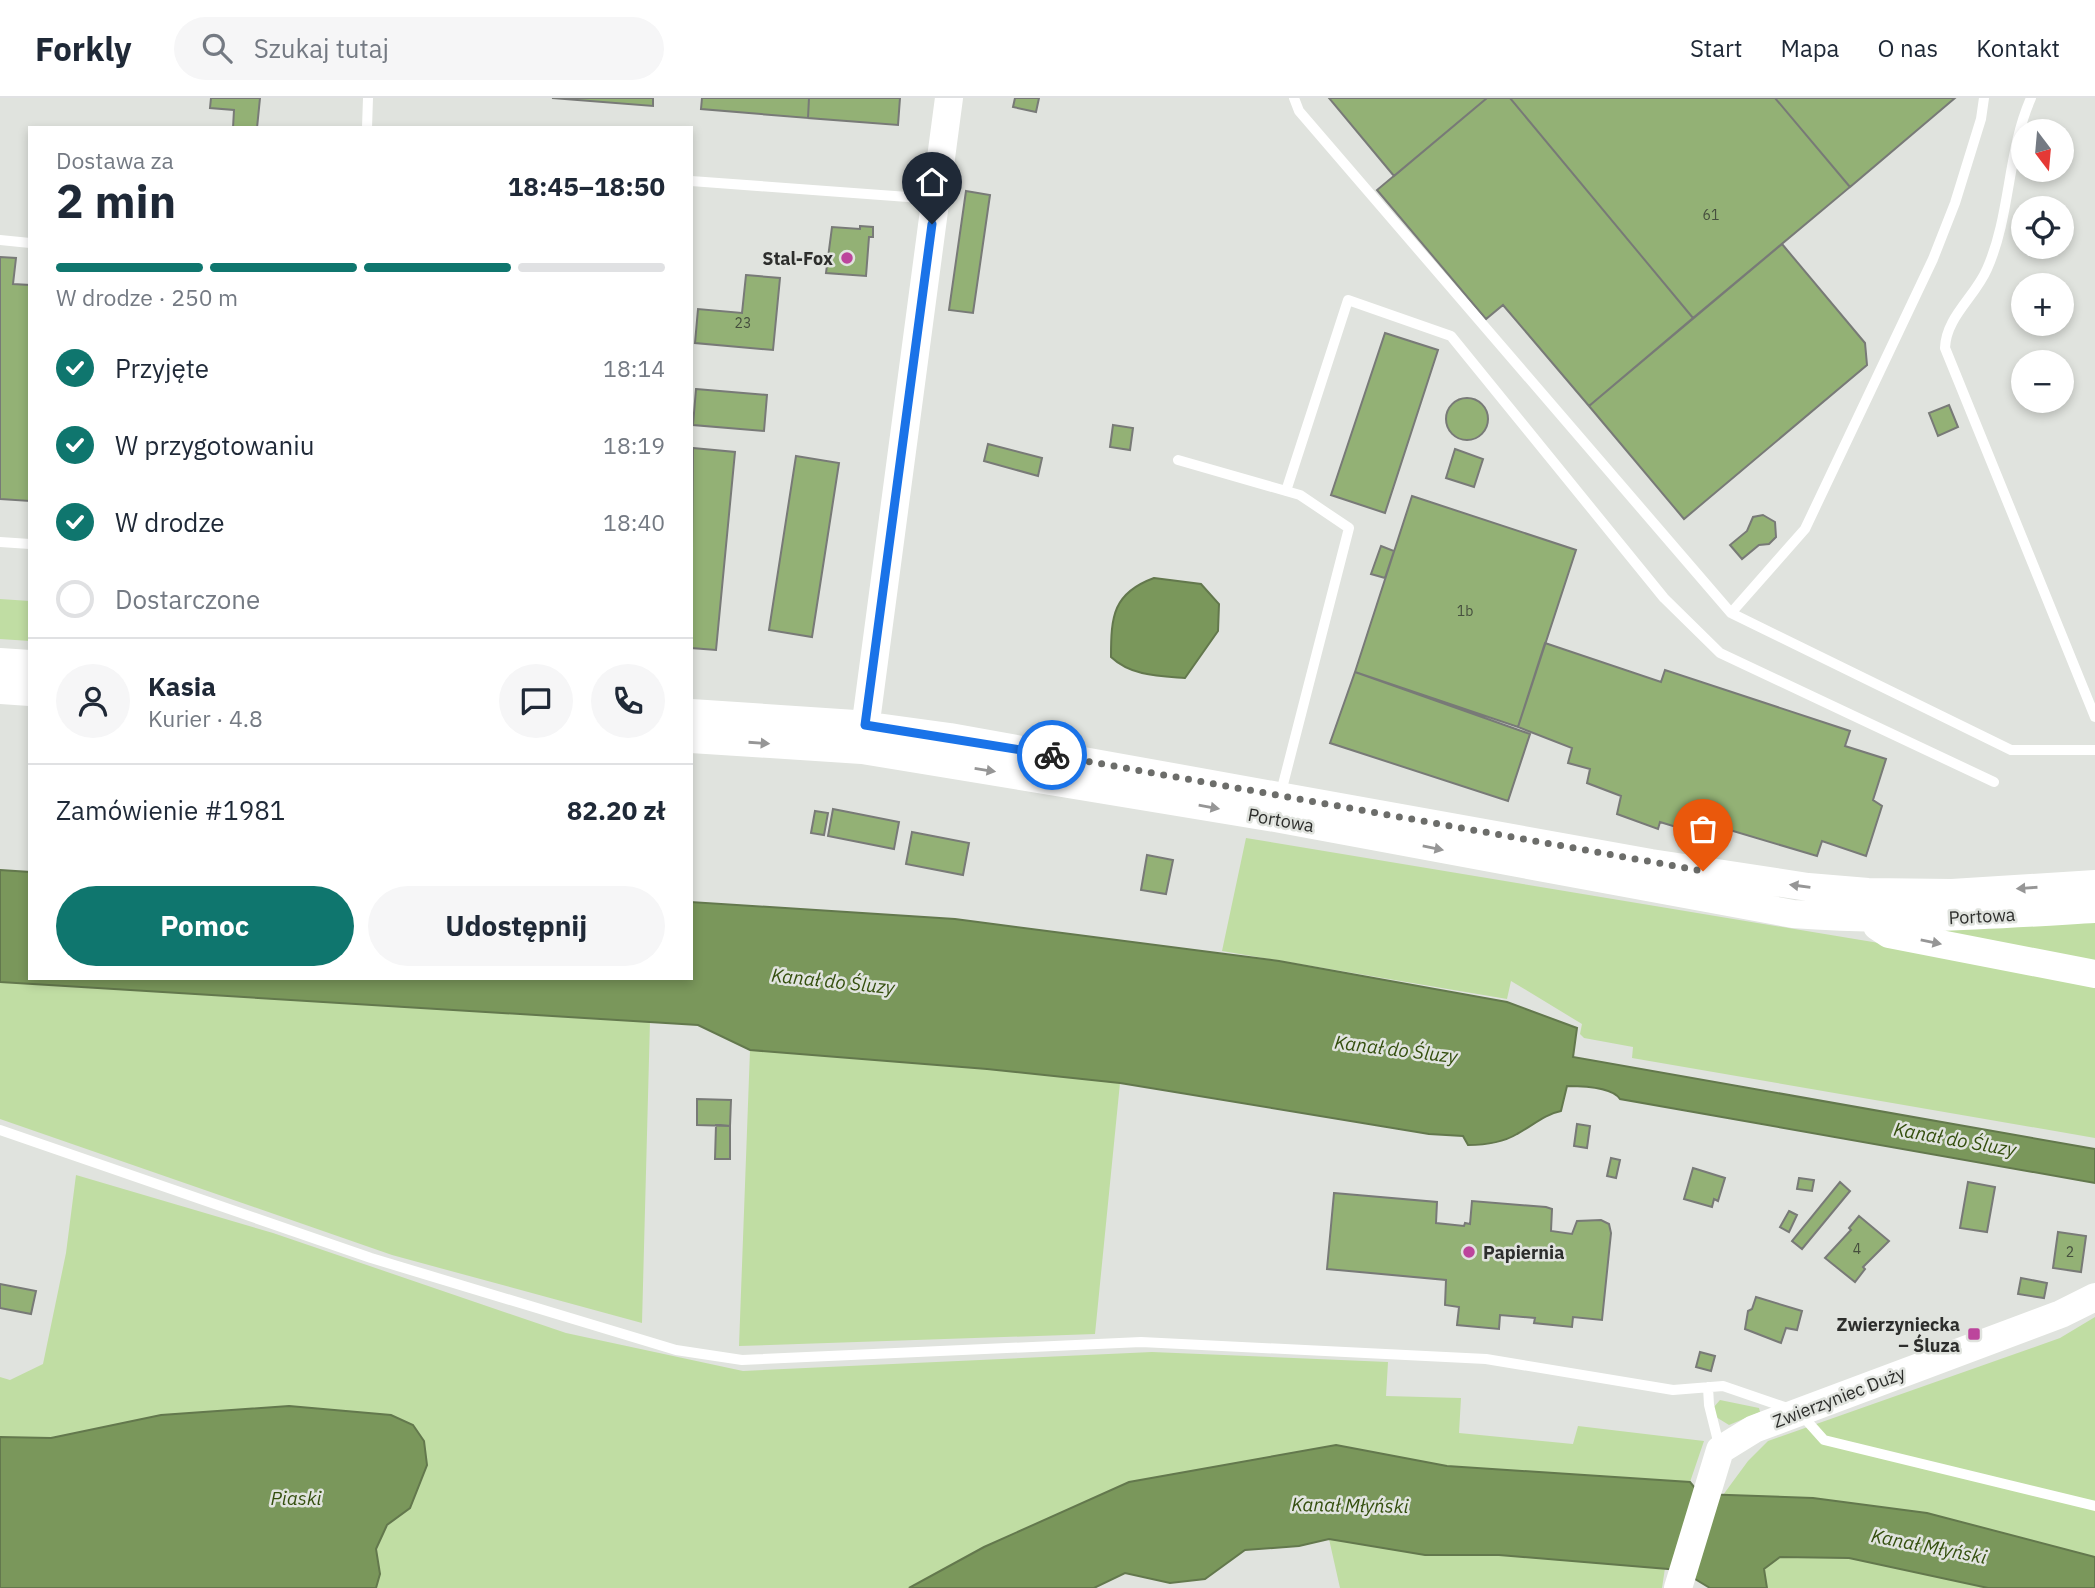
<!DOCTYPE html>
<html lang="pl">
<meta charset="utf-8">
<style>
:root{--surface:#fff;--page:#f6f6f7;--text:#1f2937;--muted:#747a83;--line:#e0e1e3;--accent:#0f766e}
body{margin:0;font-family:"IBM Plex Sans",sans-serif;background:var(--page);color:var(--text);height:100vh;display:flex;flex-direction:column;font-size:26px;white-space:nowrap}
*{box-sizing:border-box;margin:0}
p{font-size:23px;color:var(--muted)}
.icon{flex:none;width:38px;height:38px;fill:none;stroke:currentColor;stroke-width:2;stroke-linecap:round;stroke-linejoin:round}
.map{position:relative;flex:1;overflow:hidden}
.details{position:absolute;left:28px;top:28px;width:665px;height:854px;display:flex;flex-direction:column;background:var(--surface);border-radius:0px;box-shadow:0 4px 10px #0003}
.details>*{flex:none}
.needle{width:46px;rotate:164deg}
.controls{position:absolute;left:2011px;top:21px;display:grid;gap:14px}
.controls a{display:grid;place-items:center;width:63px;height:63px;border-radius:50%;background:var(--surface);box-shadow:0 4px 10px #0003;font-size:35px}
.pin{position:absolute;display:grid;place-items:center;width:60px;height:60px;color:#fff;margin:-72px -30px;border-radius:50% 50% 50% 0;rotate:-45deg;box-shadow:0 0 7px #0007}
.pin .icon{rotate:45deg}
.courier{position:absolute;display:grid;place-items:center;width:70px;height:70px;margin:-35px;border:5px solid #1a73e8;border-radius:50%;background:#fff;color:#222;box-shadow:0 2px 9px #0007}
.headline em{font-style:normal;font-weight:700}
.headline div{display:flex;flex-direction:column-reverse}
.headline{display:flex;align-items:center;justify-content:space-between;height:119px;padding:0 28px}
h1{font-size:46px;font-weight:700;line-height:52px}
.bar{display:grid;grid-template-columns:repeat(4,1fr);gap:10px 7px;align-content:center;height:84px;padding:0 28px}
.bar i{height:9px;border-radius:5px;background:var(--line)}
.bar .on{background:var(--accent)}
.bar p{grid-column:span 4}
.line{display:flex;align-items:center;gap:18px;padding:0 28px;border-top:2px solid var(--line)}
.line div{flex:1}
.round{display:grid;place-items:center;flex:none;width:74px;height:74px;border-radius:37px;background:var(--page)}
ol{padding:0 28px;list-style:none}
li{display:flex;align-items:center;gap:21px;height:77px}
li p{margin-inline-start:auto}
li .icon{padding:7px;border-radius:50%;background:var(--accent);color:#fff;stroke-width:4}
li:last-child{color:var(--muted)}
li i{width:38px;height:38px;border:4px solid var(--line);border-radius:50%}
.action{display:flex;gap:14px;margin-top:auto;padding:14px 28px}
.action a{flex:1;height:80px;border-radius:42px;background:var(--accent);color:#fff;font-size:28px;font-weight:700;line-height:80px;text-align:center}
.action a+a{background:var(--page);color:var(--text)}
header{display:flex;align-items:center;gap:42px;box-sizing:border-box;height:98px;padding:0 35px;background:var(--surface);border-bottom:2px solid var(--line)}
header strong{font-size:33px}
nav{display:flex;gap:38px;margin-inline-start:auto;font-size:24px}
.search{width:490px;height:63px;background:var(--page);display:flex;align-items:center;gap:18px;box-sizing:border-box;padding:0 24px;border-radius:38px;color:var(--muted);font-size:26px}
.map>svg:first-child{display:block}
</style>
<header>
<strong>Forkly</strong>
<div class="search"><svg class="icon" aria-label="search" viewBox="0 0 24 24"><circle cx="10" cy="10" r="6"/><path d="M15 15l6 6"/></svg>Szukaj tutaj</div>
<nav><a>Start</a><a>Mapa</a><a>O nas</a><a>Kontakt</a></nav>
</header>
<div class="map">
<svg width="2095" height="1490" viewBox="0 0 2095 1490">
<rect width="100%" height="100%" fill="#e0e3de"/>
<path fill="#c0dda3" d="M0,501L30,503V543L0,541Z
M1246,740L2089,880L2095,883V1040L1632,960L1633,949L1584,940L1580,936L1582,926L1511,883L1507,901L1222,853Z
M2095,821V867L1912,835Z
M0,884L650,923L642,1225L392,1157L0,1021Z
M750,952L987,971L1120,985L1095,1236L739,1248Z
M76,1077L273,1135L566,1235L743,1273L1152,1254L1388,1264L1386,1298L1461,1300L1459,1335L1573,1346L1578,1328L1704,1343L1690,1384L1447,1368L1336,1348L984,1449L909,1490H376C380,1475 375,1466 376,1452C377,1432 395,1421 410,1410L424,1343L413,1327L391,1317L289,1308L161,1317L51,1340L0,1339V1279L10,1282L43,1266L66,1155Z
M2095,1219V1459L1927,1415L1813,1400L1723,1397L1748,1363L1768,1343L2060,1240Z
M1720,1302L1759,1310L1760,1314L1729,1327L1716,1319L1713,1310Z
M1329,1441L1425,1457H1499L1665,1470L1662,1490H1340Z
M1780,1459L1849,1460L1988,1490H1767L1764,1471Z"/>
<path fill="#7a975b" stroke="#63784d" stroke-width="2" d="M1154,480L1201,486L1219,506L1218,533L1185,580C1159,578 1131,578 1111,559C1111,518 1113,495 1154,480Z
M0,772L30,774V880H691V804L955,821L1279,863L1507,904L1577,930L1573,959L2095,1051V1085L1620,1001C1612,989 1581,988 1567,988L1561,1013C1545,1016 1532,1028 1517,1036C1502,1045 1485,1047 1468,1047L1463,1038L1429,1036L1120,985L987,971L750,952L698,927L0,884Z
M289,1308L391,1317L413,1327L424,1343L427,1367L410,1410L387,1427L376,1451L380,1476L376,1490H0V1339L51,1340L161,1317Z
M1336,1347L1447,1368L1690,1384L1700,1396L1813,1400L1927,1415L2095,1459V1490H1988L1849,1460L1780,1459L1764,1471L1767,1490H1710L1680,1472L1499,1457H1425L1329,1441L1299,1448L1245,1452L1205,1481L1170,1485L1125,1475L1094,1490H909L984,1449L1129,1384Z"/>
<path fill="#93b175" stroke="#787a77" stroke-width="2" d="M211,0H260L257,30H233L234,12L210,10Z
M552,0H653V8Z
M702,0H809L808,20L701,11Z
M809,0H900L898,27L808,20Z
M1015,0H1039L1036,14L1013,9Z
M1329,0H1487L1394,78Z
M1487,0H1510L1693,220L1589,308L1503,207L1486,221L1377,92Z
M1510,0H1775L1850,89L1693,220Z
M1775,0H1955L1850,89Z
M966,93L990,97L973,215L949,212Z
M860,128L873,129V139H869L866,178L826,175L832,129L860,131Z
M1782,146L1865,245L1867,267L1684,421L1589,308Z
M0,159L16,160L13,186L30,187V403L0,401Z
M746,177L780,180L773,252L695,245L698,211L742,215Z
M1385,235L1438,252L1385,415L1331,397Z
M696,291L767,297L764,333L693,327Z
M1446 321a21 21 0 1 1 42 0a21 21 0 1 1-42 0Z
M1949,307L1958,329L1938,338L1929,315Z
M1113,327L1133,330L1130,352L1110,349Z
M988,346L1042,360L1038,378L984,363Z
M693,350L735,354L716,552L691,550Z
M1455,351L1483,361L1474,389L1446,380Z
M796,358L839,365L812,539L769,532Z
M1412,398L1576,452L1518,629L1355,574Z
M1763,417L1775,424L1776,439L1769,446L1759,447L1742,461L1730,447L1747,433L1753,419Z
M1381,448L1394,453L1385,480L1371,476Z
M1545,545L1661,584L1665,572L1850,633L1845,648L1886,661L1873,702L1882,708L1866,758L1822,743L1817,758L1713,727L1709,739L1660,724L1658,731L1617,716L1621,698L1587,685L1590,671L1568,665L1572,650L1518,629Z
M1355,574L1530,636L1508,703L1330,645Z
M833,711L899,724L894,751L828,738Z
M815,713L828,715L824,737L811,735Z
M912,734L969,745L963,777L906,766Z
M1147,757L1173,762L1166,796L1141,792Z
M697,1001L731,1002L730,1028L697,1027Z
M1577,1026L1590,1028L1587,1050L1574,1048Z
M716,1027L730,1028V1061H715Z
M1611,1060L1620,1062L1616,1080L1607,1078Z
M1693,1070L1725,1080L1718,1103L1714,1101L1712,1109L1684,1101Z
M1799,1080L1814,1082L1812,1093L1797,1091Z
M1840,1084L1850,1093L1802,1151L1792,1143Z
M1968,1084L1995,1089L1987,1134L1960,1130Z
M1334,1095L1437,1104L1436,1125L1464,1128L1465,1125L1470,1126L1472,1103L1546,1109L1552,1111L1551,1133L1572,1136L1577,1123L1601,1122L1609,1126L1611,1135L1602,1222L1573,1219L1572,1229L1534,1225L1535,1220L1500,1217L1499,1231L1457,1227L1459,1209L1445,1207L1446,1182L1327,1171Z
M1789,1113L1797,1117L1789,1134L1780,1129Z
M1859,1118L1889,1143L1863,1169L1865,1171L1855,1184L1825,1160L1851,1132L1849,1130Z
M2058,1134L2086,1138L2081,1174L2053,1170Z
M2021,1180L2047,1185L2044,1200L2018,1196Z
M0,1186L36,1193L31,1216L0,1210Z
M1756,1199L1802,1213L1797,1232L1786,1230L1781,1245L1745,1231L1748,1213L1752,1211Z
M1700,1254L1715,1258L1711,1273L1696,1269Z"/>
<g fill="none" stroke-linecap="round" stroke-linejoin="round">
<path stroke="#fff" stroke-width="10" d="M1294,0L1299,13L1731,515L2011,652H2095
M2031,0C2007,54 2011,117 1987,171C1975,199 1946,219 1945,250L2095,619
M367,30L368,0
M691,83L935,101
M0,142L30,145
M1178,362L1300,397L1349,430L1280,698
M1286,393L1348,202L1451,238L1664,500L1720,555L1994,684
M0,444L30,446
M1731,515L1805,431L1933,161L1955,105L1981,21L1984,0
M0,1032L371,1160L676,1252L742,1262L1141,1244L1486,1261L1673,1292L1723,1288L1799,1314L1824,1342L2095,1408
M1708,1289L1709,1307L1720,1351"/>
<path stroke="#fff" stroke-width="28" d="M0,564L30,566
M0,592L30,594
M691,615L855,626L950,639L1651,765L1808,789L1868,794L1952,795L2095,786
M691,641L862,652L1275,720L1793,816C1896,824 1992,817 2095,811
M863,646L949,0
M1877,828L1889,836L2095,876
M1678,1490L1720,1352L1754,1331L2061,1216L2095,1199"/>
</g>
<defs><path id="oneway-solid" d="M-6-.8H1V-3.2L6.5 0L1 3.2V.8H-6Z" transform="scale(1.75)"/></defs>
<g fill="#969696">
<use href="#oneway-solid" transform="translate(759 645) rotate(4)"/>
<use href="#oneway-solid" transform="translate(985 672) rotate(9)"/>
<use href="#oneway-solid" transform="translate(1209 709) rotate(10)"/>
<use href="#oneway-solid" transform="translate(1433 750) rotate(11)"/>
<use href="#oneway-solid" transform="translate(1800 788) rotate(-172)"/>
<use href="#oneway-solid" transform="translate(2027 790) rotate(176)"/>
<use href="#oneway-solid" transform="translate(1931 844) rotate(11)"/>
</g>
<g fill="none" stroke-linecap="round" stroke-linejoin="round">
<path stroke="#6c6d6a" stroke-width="7" stroke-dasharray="0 12.6" d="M1052,657L1703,773"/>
<path stroke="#1a73e8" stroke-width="9" d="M932,126L865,627L1052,657"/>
</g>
<g fill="#bc459c" stroke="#e0e3de" stroke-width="2.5">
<circle cx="847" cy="160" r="7"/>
<circle cx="1469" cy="1154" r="7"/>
<rect x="1967" y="1229" width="14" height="14" rx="3.5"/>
</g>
<g text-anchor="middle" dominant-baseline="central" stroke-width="5" stroke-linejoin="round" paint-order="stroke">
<g font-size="14" fill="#464f3e">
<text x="1711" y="117">61</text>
<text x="743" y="225">23</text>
<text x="1465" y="513">1b</text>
<text x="1857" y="1151">4</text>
<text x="2070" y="1154">2</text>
</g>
<g font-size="18" font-weight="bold" fill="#2d2e2c" stroke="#e0e3de" text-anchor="end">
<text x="833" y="160">Stal-Fox</text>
<text x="1483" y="1154" text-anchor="start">Papiernia</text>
<text x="1960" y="1226">Zwierzyniecka<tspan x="1960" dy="21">– Śluza</tspan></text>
</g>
<g font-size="18" fill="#2d2e2c" stroke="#e0e3de">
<text transform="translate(1281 722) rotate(10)">Portowa</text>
<text transform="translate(1982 818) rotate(-3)">Portowa</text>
<text transform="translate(1839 1299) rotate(-21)">Zwierzyniec Duży</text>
</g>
<g font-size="19" font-style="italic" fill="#344f0e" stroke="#e0e3de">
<text transform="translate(833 883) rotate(6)">Kanał do Śluzy</text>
<text transform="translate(1396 951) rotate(7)">Kanał do Śluzy</text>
<text transform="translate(1955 1041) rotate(10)">Kanał do Śluzy</text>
<text x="296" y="1400">Piaski</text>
<text transform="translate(1350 1407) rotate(1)">Kanał Młyński</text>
<text transform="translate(1929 1448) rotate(11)">Kanał Młyński</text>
</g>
</g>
</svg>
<div class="controls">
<a><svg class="needle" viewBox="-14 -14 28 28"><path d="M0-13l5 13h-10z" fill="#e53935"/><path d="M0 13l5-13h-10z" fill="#747a83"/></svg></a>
<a><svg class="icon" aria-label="locate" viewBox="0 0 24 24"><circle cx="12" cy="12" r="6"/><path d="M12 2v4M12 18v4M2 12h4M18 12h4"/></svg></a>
<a>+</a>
<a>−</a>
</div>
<div class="pin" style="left:1703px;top:773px;background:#ea580c"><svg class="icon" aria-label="bag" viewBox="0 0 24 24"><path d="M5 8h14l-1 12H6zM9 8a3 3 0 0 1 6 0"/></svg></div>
<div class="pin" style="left:932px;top:126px;background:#1f2937"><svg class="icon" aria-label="home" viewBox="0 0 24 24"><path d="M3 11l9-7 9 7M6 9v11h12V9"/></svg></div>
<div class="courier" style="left:1052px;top:657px"><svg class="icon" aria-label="bike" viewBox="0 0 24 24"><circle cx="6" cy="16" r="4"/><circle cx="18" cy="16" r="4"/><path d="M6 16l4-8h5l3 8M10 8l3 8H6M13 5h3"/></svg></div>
<section class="details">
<div class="headline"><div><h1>2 min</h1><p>Dostawa za</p></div><em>18:45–18:50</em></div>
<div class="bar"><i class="on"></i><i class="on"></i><i class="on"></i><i></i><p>W drodze · 250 m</p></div>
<ol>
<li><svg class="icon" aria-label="check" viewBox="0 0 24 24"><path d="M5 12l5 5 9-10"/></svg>Przyjęte<p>18:14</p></li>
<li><svg class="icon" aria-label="check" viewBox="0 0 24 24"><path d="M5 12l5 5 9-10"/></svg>W przygotowaniu<p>18:19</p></li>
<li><svg class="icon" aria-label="check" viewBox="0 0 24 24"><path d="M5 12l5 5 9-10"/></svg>W drodze<p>18:40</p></li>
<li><i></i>Dostarczone</li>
</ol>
<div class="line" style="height:126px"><a class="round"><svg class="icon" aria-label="person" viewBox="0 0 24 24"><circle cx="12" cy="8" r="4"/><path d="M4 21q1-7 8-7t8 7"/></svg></a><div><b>Kasia</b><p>Kurier · 4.8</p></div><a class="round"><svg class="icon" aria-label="chat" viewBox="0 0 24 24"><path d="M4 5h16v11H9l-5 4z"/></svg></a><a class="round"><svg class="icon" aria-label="phone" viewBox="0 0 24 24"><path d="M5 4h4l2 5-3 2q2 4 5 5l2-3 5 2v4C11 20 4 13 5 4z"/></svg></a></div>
<div class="line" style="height:91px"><div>Zamówienie #1981</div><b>82.20 zł</b></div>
<div class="action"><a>Pomoc</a><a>Udostępnij</a></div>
</section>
</div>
